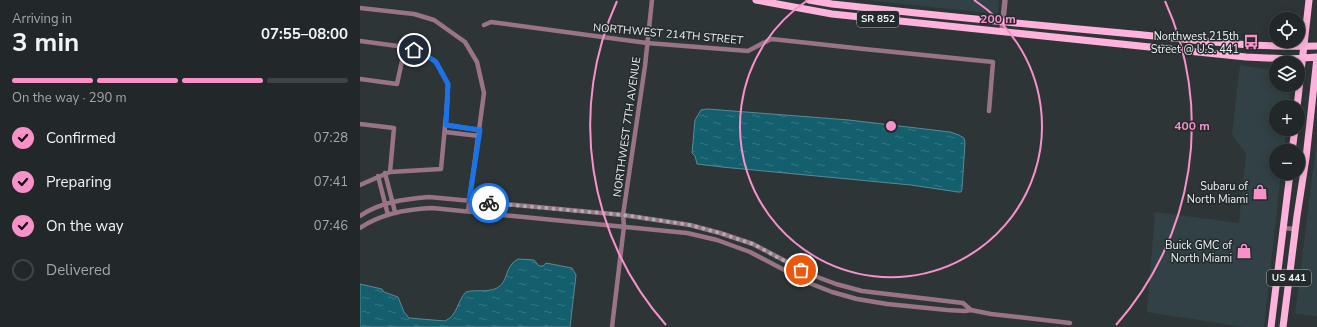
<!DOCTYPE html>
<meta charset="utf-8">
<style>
:root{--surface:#222829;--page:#2a3031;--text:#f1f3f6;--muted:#a2a6a8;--line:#3f4446;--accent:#f890ca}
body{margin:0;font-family:"Nunito Sans",sans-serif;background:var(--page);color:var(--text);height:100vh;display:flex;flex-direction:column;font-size:15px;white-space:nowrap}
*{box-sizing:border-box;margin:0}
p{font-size:13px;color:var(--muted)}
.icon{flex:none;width:22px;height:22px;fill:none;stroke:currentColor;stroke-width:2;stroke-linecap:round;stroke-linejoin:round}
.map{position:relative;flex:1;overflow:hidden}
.details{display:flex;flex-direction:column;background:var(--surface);width:360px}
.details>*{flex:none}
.tools{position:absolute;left:909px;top:12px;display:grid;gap:8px}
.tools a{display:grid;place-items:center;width:36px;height:36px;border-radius:50%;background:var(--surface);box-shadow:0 2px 10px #0003,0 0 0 1px var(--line);font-size:20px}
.pin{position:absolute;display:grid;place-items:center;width:34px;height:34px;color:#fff;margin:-17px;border:2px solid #fff;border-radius:50%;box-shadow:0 1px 4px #0007}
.courier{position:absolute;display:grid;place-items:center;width:40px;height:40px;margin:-20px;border:3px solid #1a73e8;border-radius:50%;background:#fff;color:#222;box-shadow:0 1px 5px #0007}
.headline em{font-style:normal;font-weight:700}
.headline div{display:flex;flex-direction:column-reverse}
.headline{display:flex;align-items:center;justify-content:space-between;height:68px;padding:0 12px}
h1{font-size:26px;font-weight:700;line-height:30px}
.bar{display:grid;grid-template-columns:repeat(4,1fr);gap:6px 4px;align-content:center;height:48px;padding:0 12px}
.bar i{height:5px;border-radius:3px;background:var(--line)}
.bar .current{background:var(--accent)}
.bar p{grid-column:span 4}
ol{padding:0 12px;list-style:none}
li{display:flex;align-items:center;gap:12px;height:44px}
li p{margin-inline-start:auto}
li .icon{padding:4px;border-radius:50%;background:var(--accent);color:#111;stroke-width:4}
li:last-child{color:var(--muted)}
li i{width:22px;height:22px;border:2px solid var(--line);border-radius:50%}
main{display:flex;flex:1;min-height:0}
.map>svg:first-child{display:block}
</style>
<main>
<section class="details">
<div class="headline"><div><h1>3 min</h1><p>Arriving in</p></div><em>07:55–08:00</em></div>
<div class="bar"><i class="current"></i><i class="current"></i><i class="current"></i><i></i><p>On the way · 290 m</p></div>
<ol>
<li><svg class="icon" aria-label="check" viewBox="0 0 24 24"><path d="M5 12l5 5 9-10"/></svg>Confirmed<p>07:28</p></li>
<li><svg class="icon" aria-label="check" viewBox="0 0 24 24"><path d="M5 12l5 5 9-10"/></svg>Preparing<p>07:41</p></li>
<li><svg class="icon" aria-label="check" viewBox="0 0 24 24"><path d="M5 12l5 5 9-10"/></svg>On the way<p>07:46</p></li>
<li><i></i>Delivered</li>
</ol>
</section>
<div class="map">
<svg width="957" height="327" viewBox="0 0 957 327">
<defs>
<pattern id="water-ripples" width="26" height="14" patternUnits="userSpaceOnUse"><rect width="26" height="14" fill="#145f6e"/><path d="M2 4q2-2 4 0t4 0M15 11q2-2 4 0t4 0" fill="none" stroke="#367683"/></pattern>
</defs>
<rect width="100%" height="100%" fill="#2e3537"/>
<path fill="#324145" d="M504,0H639L638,14Z
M880,65L916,71V85H931L929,107H916V129H926L924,151H916V173H921L904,327H883L787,312L795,212L879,223L886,154L872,134Z
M957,139V316L935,314Z"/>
<path fill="url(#water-ripples)" stroke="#558b96" d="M347,109L489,120L590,132L599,135L604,138L605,143L602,189L601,192H598L551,185L362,167L337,164L335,156L332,153L335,120L341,110Z
M158,259L174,260L179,266H183L186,263L212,268L216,275L210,327H0V284L22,289L24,292L38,297L44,312L49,318L85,321C98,315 97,301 106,292C116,289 127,293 137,288C149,282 144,266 158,259Z"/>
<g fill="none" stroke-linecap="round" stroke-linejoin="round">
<path stroke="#997487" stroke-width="4.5" d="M0,8L54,14L74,20L105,42L117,62L124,93L108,211
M124,25L131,22L287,43L388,51L411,39L421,40L504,49L633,62L629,111
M0,41L45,47L63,53L76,62L88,84L87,105L81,169L30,172L0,185
M0,79L37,84L45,47
M0,124L34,128L30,172
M86,125L119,130
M85,132L119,136
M25,173L35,212
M18,176L28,215
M0,216C20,202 45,199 69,197L263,215L330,225L360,233L393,244L452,275L476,284L502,291L603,303L611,310
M0,228C22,213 47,209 72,208L327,233L357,240L390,252L449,283L472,292L497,299L527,304L587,310L605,311L611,310L631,314L710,323
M923,228L935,229
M252,327L264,226L263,215L285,66L292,0"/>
<path stroke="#997487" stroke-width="5.5" d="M642,31L645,0"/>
<path stroke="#ffb2db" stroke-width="7" d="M396,0L472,14L886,57L930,59L957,57
M449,0L472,4C572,15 672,25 773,34C834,40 895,48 957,46
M937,107L949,0
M932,151L935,129
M911,327L930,173
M923,327L937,216L946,158L957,58"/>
</g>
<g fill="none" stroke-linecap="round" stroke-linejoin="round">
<path stroke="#aaafb1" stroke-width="4" stroke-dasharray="0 7.2" d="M129,203L264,215L330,225L360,233L393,244L441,270"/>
<path stroke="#1a73e8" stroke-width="5" d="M54,50L63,53L76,62L88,84L86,125L120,130L109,201L129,203"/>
</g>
<g fill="none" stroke="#f890ca" stroke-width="2">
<path d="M614 0A151 151 0 1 1 448 0"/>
<path d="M306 325A301 301 0 0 1 257 1M805 1A301 301 0 0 1 756 325"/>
</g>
<defs>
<g id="bus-bare" transform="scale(1.2)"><path d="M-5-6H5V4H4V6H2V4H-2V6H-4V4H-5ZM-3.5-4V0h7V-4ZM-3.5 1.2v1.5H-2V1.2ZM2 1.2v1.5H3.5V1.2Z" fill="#f890ca" stroke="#242b2d" stroke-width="2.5" paint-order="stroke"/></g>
<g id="shop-bare" transform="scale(1.2)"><path d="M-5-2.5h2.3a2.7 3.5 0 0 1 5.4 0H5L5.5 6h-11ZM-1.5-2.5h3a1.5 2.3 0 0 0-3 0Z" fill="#f890ca" stroke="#242b2d" stroke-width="2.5" paint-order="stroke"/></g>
</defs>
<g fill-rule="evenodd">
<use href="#bus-bare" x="891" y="42"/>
<use href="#shop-bare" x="900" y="192"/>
<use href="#shop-bare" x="884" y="251"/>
</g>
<g text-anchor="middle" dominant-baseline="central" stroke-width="3" stroke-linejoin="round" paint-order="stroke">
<g fill="#242b2d" stroke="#b0b6b8" stroke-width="1">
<rect x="497" y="11" width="42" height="16" rx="3"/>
<rect x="907" y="270" width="44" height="16" rx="3"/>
</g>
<g font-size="10" font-weight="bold" fill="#ecf1f3">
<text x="518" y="19">SR 852</text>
<text x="929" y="278">US 441</text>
</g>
<g font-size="11" fill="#ecf1f3" stroke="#242b2d">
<text transform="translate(308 34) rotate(5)">NORTHWEST 214TH STREET</text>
<text transform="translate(267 127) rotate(-82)">NORTHWEST 7TH AVENUE</text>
</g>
<g font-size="11" fill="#ecf1f3" stroke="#242b2d" text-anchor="end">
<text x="879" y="36">Northwest 215th<tspan x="879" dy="13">Street @ U.S. 441</tspan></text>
<text x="888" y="186">Subaru of<tspan x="888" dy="13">North Miami</tspan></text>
<text x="872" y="245">Buick GMC of<tspan x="872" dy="13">North Miami</tspan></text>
</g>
</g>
<circle cx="531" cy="126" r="6" fill="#f890ca" stroke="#242b2d" stroke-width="2"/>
<g font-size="12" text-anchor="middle" font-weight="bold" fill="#f890ca" stroke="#242b2d" stroke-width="3" stroke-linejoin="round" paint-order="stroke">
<text x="638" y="23">200 m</text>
<text x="832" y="130">400 m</text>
</g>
</svg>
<div class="tools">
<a><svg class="icon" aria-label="locate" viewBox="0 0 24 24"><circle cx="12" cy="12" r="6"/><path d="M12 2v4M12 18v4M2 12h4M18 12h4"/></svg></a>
<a><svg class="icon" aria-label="layers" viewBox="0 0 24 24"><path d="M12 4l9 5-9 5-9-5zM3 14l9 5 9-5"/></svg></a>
<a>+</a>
<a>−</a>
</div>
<div class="pin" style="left:441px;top:270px;background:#ea580c"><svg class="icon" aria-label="bag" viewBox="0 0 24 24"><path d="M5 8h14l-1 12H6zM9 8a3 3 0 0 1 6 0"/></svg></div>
<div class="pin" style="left:54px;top:50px;background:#1f2937"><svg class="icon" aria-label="home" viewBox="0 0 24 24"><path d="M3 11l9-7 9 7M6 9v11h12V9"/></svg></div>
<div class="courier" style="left:129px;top:203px"><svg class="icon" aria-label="bike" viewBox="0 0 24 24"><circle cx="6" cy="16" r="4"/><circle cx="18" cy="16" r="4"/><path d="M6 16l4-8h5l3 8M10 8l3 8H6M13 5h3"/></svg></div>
</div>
</main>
